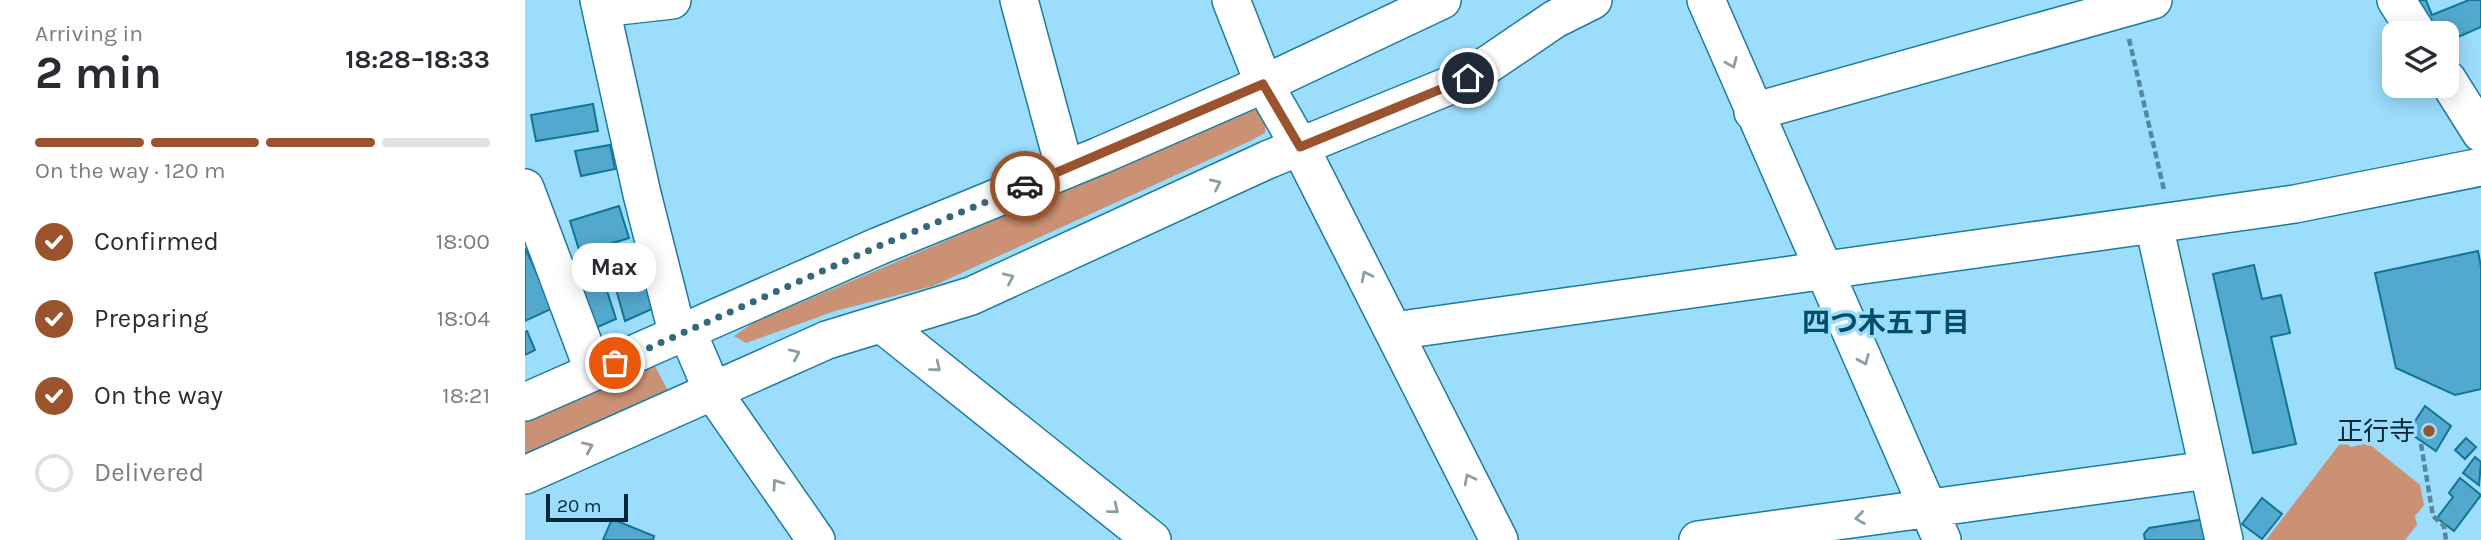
<!DOCTYPE html>
<meta charset="utf-8">
<style>
:root{--surface:#fff;--page:#f7f7f7;--text:#2b2b33;--muted:#7c7c81;--line:#e1e1e2;--accent:#9a532c}
body{margin:0;font-family:Karla,"Noto Sans JP",sans-serif;background:var(--page);color:var(--text);height:100vh;display:flex;flex-direction:column;font-size:26px;white-space:nowrap}
*{box-sizing:border-box;margin:0}
p{font-size:23px;color:var(--muted)}
.icon{flex:none;width:38px;height:38px;fill:none;stroke:currentColor;stroke-width:2;stroke-linecap:round;stroke-linejoin:round}
.map{position:relative;flex:1;overflow:hidden}
.details{display:flex;flex-direction:column;background:var(--surface);width:525px}
.details>*{flex:none}
.tools{position:absolute;left:1857px;top:21px;display:grid;gap:14px}
.tools a{display:grid;place-items:center;width:77px;height:77px;border-radius:14px;background:var(--surface);box-shadow:0 4px 18px #0003;font-size:35px}
.scale{position:absolute;left:21px;bottom:18px;width:82px;box-sizing:border-box;padding-left:7px;border:4px solid #012736;border-top:0;font-size:19px;line-height:24px;white-space:nowrap;color:#012736;-webkit-text-stroke:5px #9bddfb;paint-order:stroke}
.pin{position:absolute;display:grid;place-items:center;width:60px;height:60px;color:#fff;margin:-30px;border:4px solid #fff;border-radius:50%;box-shadow:0 2px 7px #0007}
.courier{position:absolute;display:grid;place-items:center;width:70px;height:70px;margin:-35px;border:5px solid #9a532c;border-radius:50%;background:#fff;color:#222;box-shadow:0 2px 9px #0007}
.bubble{position:absolute;height:49px;border-radius:21px;background:var(--surface);box-shadow:0 4px 18px #0003;font-size:23px;font-weight:700;line-height:49px;text-align:center}
.head em{font-style:normal;font-weight:700}
.head div{display:flex;flex-direction:column-reverse}
.head{display:flex;align-items:center;justify-content:space-between;height:119px;padding:0 35px}
h1{font-size:46px;font-weight:700;line-height:52px}
.bar{display:grid;grid-template-columns:repeat(4,1fr);gap:10px 7px;align-content:center;height:84px;padding:0 35px}
.bar i{height:9px;border-radius:5px;background:var(--line)}
.bar .active{background:var(--accent)}
.bar p{grid-column:span 4}
ol{padding:0 35px;list-style:none}
li{display:flex;align-items:center;gap:21px;height:77px}
li p{margin-inline-start:auto}
li .icon{padding:7px;border-radius:50%;background:var(--accent);color:#fff;stroke-width:4}
li:last-child{color:var(--muted)}
li i{width:38px;height:38px;border:4px solid var(--line);border-radius:50%}
main{display:flex;flex:1;min-height:0}
.map>svg:first-child{display:block}
</style>
<main>
<section class="details">
<div class="head"><div><h1>2 min</h1><p>Arriving in</p></div><em>18:28–18:33</em></div>
<div class="bar"><i class="active"></i><i class="active"></i><i class="active"></i><i></i><p>On the way · 120 m</p></div>
<ol>
<li><svg class="icon" aria-label="check" viewBox="0 0 24 24"><path d="M5 12l5 5 9-10"/></svg>Confirmed<p>18:00</p></li>
<li><svg class="icon" aria-label="check" viewBox="0 0 24 24"><path d="M5 12l5 5 9-10"/></svg>Preparing<p>18:04</p></li>
<li><svg class="icon" aria-label="check" viewBox="0 0 24 24"><path d="M5 12l5 5 9-10"/></svg>On the way<p>18:21</p></li>
<li><i></i>Delivered</li>
</ol>
</section>
<div class="map">
<svg width="1956" height="540" viewBox="0 0 1956 540">
<rect width="100%" height="100%" fill="#9bddfb"/>
<path fill="#cb9174" d="M730,109L741,116L740,133L723,142L408,286L310,311L221,343L209,336L228,323Z
M117,366H130L144,393L0,457V421Z
M1817,441L1826,447L1843,443L1895,485L1899,505L1890,516L1892,525L1880,540H1741Z"/>
<path fill="#53a9cd" stroke="#117597" stroke-width="2" d="M1886,0H1901L1907,15L1944,0H1956V27L1922,42V33H1908Z
M68,104L73,131L11,141L6,115Z
M85,145L90,169L56,176L50,151Z
M94,206L104,238L55,253L45,221Z
M0,248L28,308L0,321Z
M114,248L127,309L100,321L91,289L99,286L90,254Z
M1953,251L1956,267V389L1930,395L1871,368L1850,273Z
M69,262L72,270L75,269L91,319L66,330L48,281L61,276L58,266Z
M1729,265L1737,299L1756,295L1765,333L1746,337L1771,444L1728,453L1688,274Z
M2,331L10,350L0,355V332Z
M1900,406L1926,426L1911,451L1883,432Z
M1941,438L1951,447L1940,459L1930,450Z
M1950,457L1956,462L1954,485L1938,473Z
M1935,478L1956,495L1929,531L1912,518L1928,497L1924,493Z
M1737,498L1757,514L1737,539L1717,524Z
M87,519L129,536L128,540H78Z
M1680,519L1683,540H1620L1619,534L1624,528Z"/>
<g fill="none" stroke-linecap="round" stroke-linejoin="round">
<g stroke="#1d7c9e" stroke-width="40">
<path id="minor" d="M74,0L117,194L153,336
M494,0L540,170
M706,0L739,84L775,147L974,540
M1181,0L1417,540
M1871,0L1892,33
M76,8L147,0
M1922,79L1956,133
M1228,112L1628,0
M0,188L69,372
M1629,225L1699,540
M358,325L627,540
M162,331L188,392L291,540
M869,331L1770,204L1956,167
M0,402L354,246L574,156L739,84L917,0
M0,475L302,340L446,296L742,160L943,78L1030,19L1068,0
M1173,540L1683,470"/>
</g>
<path stroke="#53889f" stroke-width="4.5" stroke-dasharray="7 3.5" stroke-linecap="butt" d="M1604,39L1639,190
M1896,444L1908,516L1919,526L1921,540"/>
<use href="#minor" stroke="#fff" stroke-width="37"/>
</g>
<defs><path id="oneway-chevron" d="M-2-3.5L2.5 0L-2 3.5" fill="none" stroke-width="1.6" stroke-linecap="round" stroke-linejoin="round" transform="scale(1.75)"/></defs>
<g stroke="#8d9ea5">
<use href="#oneway-chevron" transform="translate(1207 63) rotate(67)"/>
<use href="#oneway-chevron" transform="translate(691 184) rotate(-25)"/>
<use href="#oneway-chevron" transform="translate(841 276) rotate(-117)"/>
<use href="#oneway-chevron" transform="translate(484 278) rotate(-25)"/>
<use href="#oneway-chevron" transform="translate(270 354) rotate(-24)"/>
<use href="#oneway-chevron" transform="translate(1339 360) rotate(67)"/>
<use href="#oneway-chevron" transform="translate(411 367) rotate(39)"/>
<use href="#oneway-chevron" transform="translate(63 447) rotate(-24)"/>
<use href="#oneway-chevron" transform="translate(944 479) rotate(-117)"/>
<use href="#oneway-chevron" transform="translate(252 484) rotate(-125)"/>
<use href="#oneway-chevron" transform="translate(589 509) rotate(39)"/>
<use href="#oneway-chevron" transform="translate(1335 518) rotate(172)"/>
</g>
<g fill="none" stroke-linecap="round" stroke-linejoin="round">
<path stroke="#37677b" stroke-width="7" stroke-dasharray="0 12.6" d="M90,363L354,246L500,186"/>
<path stroke="#9a532c" stroke-width="9" d="M500,186L738,84L775,147L943,78"/>
</g>
<circle fill="#9a532c" stroke="#9bddfb" stroke-width="2.5" cx="1904" cy="431" r="7"/>
<g text-anchor="middle" dominant-baseline="central" stroke-width="7" stroke-linejoin="round" paint-order="stroke">
<g font-size="26" fill="#012736" stroke="#9bddfb" text-anchor="end">
<text x="1890" y="431">正行寺</text>
</g>
<g font-size="28" font-weight="bold" fill="#004e68" stroke="#9bddfb">
<text x="1361" y="322">四つ木五丁目</text>
</g>
</g>
</svg>
<div class="tools">
<a><svg class="icon" aria-label="layers" viewBox="0 0 24 24"><path d="M12 4l9 5-9 5-9-5zM3 14l9 5 9-5"/></svg></a>
</div>
<div class="scale">20 m</div>
<div class="pin" style="left:90px;top:363px;background:#ea580c"><svg class="icon" aria-label="bag" viewBox="0 0 24 24"><path d="M5 8h14l-1 12H6zM9 8a3 3 0 0 1 6 0"/></svg></div>
<div class="pin" style="left:943px;top:78px;background:#1f2937"><svg class="icon" aria-label="home" viewBox="0 0 24 24"><path d="M3 11l9-7 9 7M6 9v11h12V9"/></svg></div>
<div class="courier" style="left:500px;top:186px"><svg class="icon" aria-label="car" viewBox="0 0 24 24"><path d="M5 17H2v-5l4-1 3-4h7l3 4 3 1v5h-3M9 17h6M6 11h13"/><circle cx="7" cy="17" r="2"/><circle cx="17" cy="17" r="2"/></svg></div>
<div class="bubble" style="left:47px;top:243px;width:84px">Max</div>
</div>
</main>
